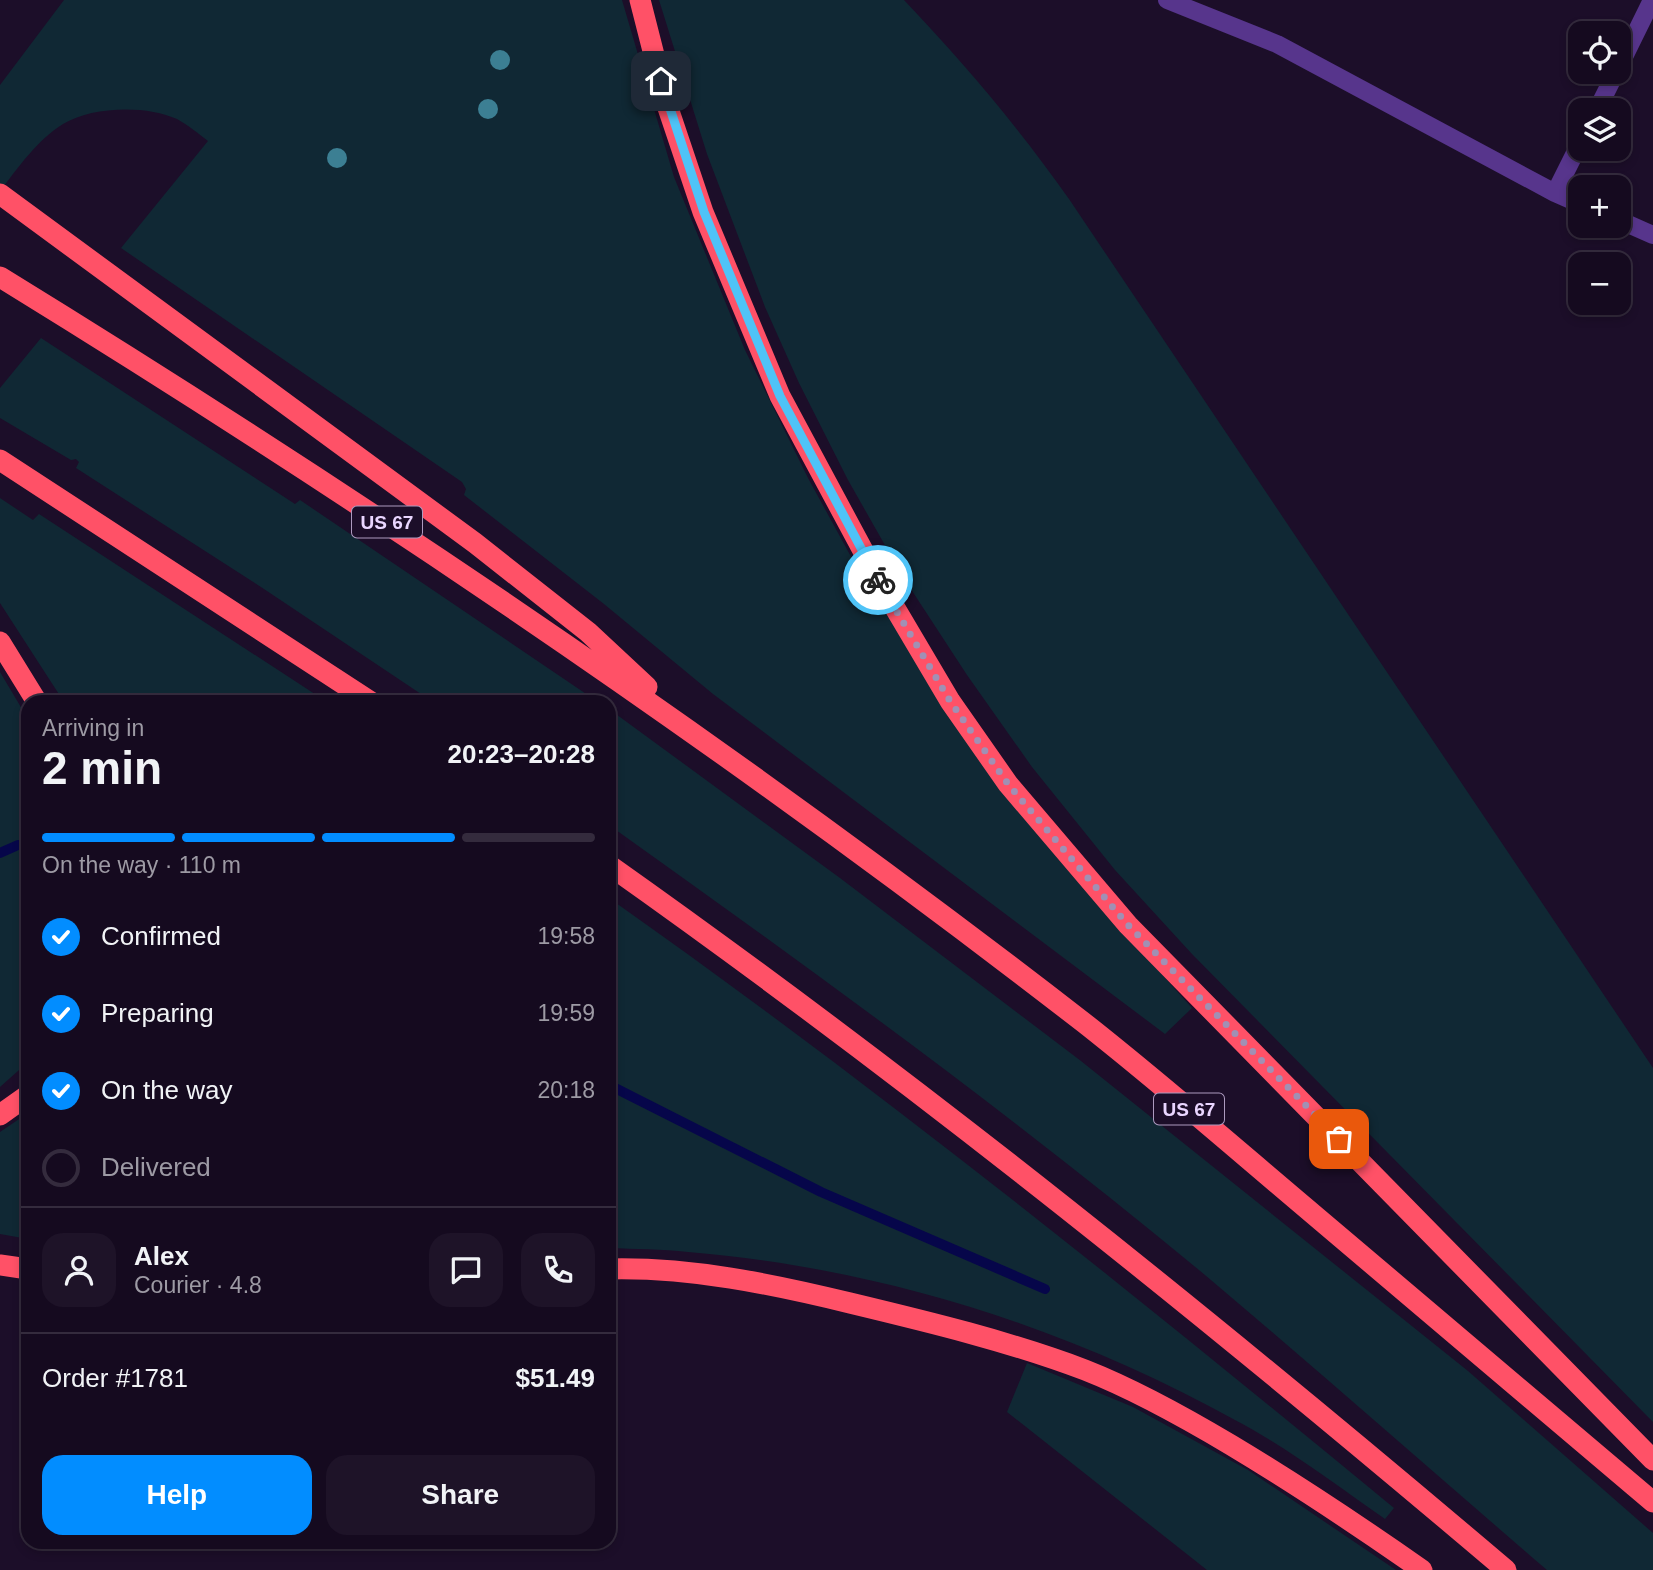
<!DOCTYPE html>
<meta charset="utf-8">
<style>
:root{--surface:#150a1f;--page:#1e1328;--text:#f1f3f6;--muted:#9d9aa4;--line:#342b3d;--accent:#028dff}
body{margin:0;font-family:Arial,sans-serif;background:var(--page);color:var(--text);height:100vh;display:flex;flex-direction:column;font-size:26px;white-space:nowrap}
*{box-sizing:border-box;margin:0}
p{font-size:23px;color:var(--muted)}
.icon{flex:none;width:38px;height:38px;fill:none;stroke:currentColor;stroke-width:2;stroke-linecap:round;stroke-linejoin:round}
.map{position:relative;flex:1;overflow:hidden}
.panel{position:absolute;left:21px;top:695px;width:595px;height:854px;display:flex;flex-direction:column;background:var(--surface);border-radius:21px;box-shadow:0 4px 10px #0003,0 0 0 2px var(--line)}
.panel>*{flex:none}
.controls{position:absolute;left:1568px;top:21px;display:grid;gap:14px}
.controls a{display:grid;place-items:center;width:63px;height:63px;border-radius:14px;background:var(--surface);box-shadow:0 4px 10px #0003,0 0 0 2px var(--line);font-size:35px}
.pin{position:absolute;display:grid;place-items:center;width:60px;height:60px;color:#fff;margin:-30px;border-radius:14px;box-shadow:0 4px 10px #0006}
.courier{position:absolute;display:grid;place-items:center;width:70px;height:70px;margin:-35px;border:5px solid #4fc3f7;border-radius:50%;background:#fff;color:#222;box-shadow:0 2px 9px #0007}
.headline em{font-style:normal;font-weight:700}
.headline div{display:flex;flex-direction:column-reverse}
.headline{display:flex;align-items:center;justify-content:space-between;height:119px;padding:0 21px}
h1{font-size:46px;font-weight:700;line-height:52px}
.bar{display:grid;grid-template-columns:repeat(4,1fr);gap:10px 7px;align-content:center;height:84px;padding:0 21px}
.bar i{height:9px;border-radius:5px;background:var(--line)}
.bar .active{background:var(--accent)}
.bar p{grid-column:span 4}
.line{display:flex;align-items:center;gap:18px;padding:0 21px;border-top:2px solid var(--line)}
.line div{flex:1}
.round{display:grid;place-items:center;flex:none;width:74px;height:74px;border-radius:21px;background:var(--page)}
ol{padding:0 21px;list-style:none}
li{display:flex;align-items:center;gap:21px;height:77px}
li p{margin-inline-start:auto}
li .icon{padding:7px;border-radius:50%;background:var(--accent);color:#fff;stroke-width:4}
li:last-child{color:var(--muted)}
li i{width:38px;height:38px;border:4px solid var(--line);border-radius:50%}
.button{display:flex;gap:14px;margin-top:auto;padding:14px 21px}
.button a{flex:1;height:80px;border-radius:21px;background:var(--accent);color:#fff;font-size:28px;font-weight:700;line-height:80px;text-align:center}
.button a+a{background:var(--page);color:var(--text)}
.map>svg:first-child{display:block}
</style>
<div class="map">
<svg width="1653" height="1570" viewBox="0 0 1653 1570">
<rect width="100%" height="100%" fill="#1c0e29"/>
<path fill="#102834" d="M64,0H622L674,177L745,350L808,478L855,564L939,695L1106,912L1192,1008L1165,1034L713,694L604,604L464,495L466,489L462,482L121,248L208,141C199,134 188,125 177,119C147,105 92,106 63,124C37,140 18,168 0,191V85Z
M659,0H904C964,63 1019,128 1069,199L1653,1068V1422L1192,954L1115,870L1032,767L967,675L903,577L848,480L799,383L765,307L707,154Z
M41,338L295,504L300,500L598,702H433L264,589L76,468L79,462L76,459L71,460L0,418V388Z
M0,498L33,520L39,514L327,702H64L0,603Z
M0,672L28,719V1062L0,1087Z
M609,709L840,878L1081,1061L1468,1371L1653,1533V1570H1547C1433,1472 1320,1372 1205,1275C1014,1116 811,969 609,825Z
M609,898C880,1089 1138,1297 1394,1508L1385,1519C1336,1485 1288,1448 1235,1420C1066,1327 881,1268 688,1252C662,1249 635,1249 609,1248Z
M28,1113V1239L0,1234V1132Z
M1027,1363L1133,1407L1248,1470L1396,1570H1207L1007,1412Z"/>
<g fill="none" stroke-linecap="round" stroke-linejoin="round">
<path stroke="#06064a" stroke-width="10" d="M0,853L18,845
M609,1085L821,1192L1045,1289"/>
<path stroke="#57358c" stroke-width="18" d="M1167,0L1277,44L1555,193L1580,204
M1619,67L1652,0
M1597,110L1616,72
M1555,193L1580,143
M1619,220L1653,235"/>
<path stroke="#ff5167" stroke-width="21" d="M640,0L666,102L703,212L780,396L882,586L950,701L1008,784L1128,925L1653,1460
M0,194L475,543L588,632L647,687
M0,277C374,507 736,753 1083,1022C1162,1084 1237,1150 1313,1214C1427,1310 1540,1406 1653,1502
M0,460L371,702
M0,642L37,702
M609,865C920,1085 1216,1324 1506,1570
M0,1115L28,1095
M0,1265L28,1269
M609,1269C690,1267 772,1284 850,1303C929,1322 1008,1341 1085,1370C1136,1390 1184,1417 1231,1445C1296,1484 1359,1526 1422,1570"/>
</g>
<g fill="#3c7f93">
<circle cx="500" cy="60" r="10"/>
<circle cx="488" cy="109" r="10"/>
<circle cx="337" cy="158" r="10"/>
</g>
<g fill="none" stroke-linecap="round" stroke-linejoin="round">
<path stroke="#a190b4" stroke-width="7" stroke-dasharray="0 12.6" d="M878,580L950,701L1008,784L1128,925L1339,1139"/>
<path stroke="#4fc3f7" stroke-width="9" d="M661,81L704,212L780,396L878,580"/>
</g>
<g text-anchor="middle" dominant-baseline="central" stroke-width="5" stroke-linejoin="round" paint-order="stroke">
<g fill="#1c0e29" stroke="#ac9abf" stroke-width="2">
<rect x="352" y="506.5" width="70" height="31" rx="5"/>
<rect x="1154" y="1093.5" width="70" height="31" rx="5"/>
</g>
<g font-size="19" font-weight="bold" fill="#e9d6ff">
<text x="387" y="522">US 67</text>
<text x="1189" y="1109">US 67</text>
</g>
</g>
</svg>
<div class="controls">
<a><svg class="icon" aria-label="locate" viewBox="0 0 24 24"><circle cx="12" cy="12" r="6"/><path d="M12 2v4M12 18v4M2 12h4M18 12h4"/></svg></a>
<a><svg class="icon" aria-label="layers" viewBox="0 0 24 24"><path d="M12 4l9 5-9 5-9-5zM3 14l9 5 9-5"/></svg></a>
<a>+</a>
<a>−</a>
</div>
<div class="pin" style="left:1339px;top:1139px;background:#ea580c"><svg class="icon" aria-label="bag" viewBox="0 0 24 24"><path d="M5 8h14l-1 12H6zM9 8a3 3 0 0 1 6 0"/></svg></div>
<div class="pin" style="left:661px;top:81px;background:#1f2937"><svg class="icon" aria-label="home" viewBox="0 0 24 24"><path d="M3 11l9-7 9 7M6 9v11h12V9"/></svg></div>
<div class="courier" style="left:878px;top:580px"><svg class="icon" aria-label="bike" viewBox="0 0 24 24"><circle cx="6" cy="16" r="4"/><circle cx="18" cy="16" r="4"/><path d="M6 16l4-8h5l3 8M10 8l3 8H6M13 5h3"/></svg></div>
<section class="panel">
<div class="headline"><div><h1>2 min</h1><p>Arriving in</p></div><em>20:23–20:28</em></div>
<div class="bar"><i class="active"></i><i class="active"></i><i class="active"></i><i></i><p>On the way · 110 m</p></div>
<ol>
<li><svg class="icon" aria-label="check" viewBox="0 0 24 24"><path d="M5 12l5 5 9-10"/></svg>Confirmed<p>19:58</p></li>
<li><svg class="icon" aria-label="check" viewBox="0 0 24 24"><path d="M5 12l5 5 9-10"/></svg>Preparing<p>19:59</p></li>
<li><svg class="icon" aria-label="check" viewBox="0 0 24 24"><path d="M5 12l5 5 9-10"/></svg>On the way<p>20:18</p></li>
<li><i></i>Delivered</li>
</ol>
<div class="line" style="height:126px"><a class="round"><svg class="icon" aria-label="person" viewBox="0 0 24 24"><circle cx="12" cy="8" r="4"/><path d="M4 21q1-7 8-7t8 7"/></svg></a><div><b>Alex</b><p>Courier · 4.8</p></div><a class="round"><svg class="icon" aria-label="chat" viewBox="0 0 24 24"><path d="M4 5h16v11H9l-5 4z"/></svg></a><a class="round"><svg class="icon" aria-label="phone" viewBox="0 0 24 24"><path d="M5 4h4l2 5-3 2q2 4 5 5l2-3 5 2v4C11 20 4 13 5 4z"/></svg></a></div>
<div class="line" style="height:91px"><div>Order #1781</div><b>$51.49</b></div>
<div class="button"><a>Help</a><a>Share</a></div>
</section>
</div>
